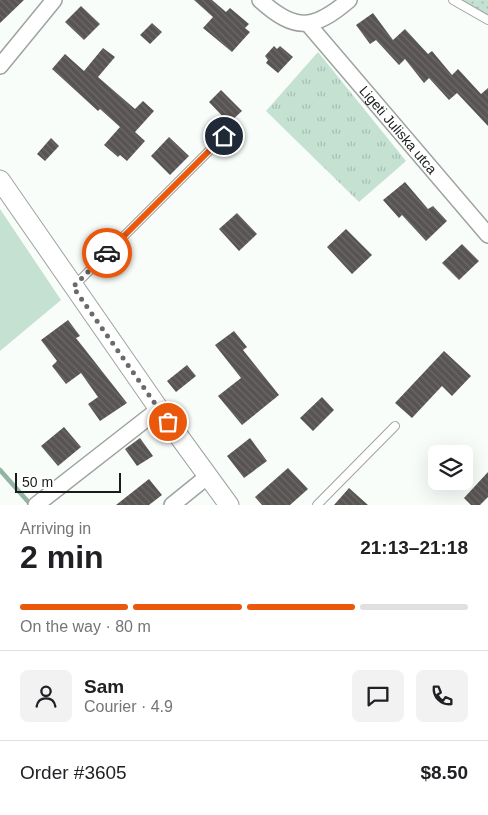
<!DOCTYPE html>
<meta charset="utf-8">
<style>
:root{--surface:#fff;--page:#f2f2f2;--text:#202124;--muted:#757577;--line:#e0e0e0;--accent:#ea580c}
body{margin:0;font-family:Arial,sans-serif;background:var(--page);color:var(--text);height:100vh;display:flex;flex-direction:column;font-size:19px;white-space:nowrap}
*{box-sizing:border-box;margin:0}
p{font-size:16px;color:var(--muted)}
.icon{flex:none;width:28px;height:28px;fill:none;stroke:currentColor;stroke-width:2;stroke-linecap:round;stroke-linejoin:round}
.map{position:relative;height:505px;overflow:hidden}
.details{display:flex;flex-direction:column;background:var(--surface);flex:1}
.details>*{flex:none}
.tools{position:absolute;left:428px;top:445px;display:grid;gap:10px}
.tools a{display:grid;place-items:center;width:45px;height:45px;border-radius:8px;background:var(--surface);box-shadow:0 5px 20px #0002;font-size:25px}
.scale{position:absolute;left:15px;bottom:12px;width:106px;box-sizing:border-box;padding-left:5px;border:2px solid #1a1c1b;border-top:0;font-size:14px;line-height:18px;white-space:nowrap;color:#1a1c1b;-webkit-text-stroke:4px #fff;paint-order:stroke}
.pin{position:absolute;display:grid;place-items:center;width:42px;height:42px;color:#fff;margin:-21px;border:2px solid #fff;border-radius:50%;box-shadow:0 1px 5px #0007}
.courier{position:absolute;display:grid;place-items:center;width:50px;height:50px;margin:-25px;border:4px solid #ea580c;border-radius:50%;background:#fff;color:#222;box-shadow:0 1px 6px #0007}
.summary em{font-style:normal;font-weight:700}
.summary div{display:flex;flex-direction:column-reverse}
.summary{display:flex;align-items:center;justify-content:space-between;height:85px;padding:0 20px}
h1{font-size:32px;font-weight:700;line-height:38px}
.bar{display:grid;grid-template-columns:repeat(4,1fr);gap:8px 5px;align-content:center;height:60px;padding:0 20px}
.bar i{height:6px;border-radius:4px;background:var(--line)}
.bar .selected{background:var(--accent)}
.bar p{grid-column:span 4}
.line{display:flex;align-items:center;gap:12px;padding:0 20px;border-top:1px solid var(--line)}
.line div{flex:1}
.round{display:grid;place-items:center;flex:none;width:52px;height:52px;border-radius:8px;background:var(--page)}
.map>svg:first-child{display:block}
</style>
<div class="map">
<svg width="488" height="505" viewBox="0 0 488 505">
<defs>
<pattern id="grass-dots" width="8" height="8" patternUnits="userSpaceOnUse" patternTransform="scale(1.25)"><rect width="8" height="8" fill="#c4e1d2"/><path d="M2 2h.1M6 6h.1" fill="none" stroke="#a8c0b4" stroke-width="1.8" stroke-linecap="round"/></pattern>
<pattern id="park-tufts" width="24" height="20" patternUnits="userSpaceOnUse" patternTransform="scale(1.25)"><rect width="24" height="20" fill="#c4e1d2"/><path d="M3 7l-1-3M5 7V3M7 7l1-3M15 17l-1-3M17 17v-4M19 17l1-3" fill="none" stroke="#a8c0b4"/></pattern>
<pattern id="building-back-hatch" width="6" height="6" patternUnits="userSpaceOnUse" patternTransform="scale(1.25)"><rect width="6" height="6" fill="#585453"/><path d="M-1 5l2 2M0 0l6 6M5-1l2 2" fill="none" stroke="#6c6968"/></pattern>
</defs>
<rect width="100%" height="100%" fill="#f8fdfa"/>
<path fill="url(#grass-dots)" d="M461,0H488V17Z"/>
<path fill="url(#park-tufts)" d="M318,52L406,161L359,202L266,111Z"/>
<path fill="#c4e1d2" d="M0,209L61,300L0,351Z"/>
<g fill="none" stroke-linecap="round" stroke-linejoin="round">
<path stroke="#91b4a3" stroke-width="4.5" d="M0,470L31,505"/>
</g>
<path fill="url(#building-back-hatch)" d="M0,0H24L0,23Z
M194,0H212L226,12L230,8L249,24L245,28L250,32L232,52L203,28L213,17Z
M81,6L100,24L84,40L65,22Z
M373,13L393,40L405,29L428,54L432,51L452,75L458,69L481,94L488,88V126L457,93L449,100L429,78L424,83L405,59L399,65L376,40L370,44L356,25Z
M152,23L162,32L150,44L140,35Z
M274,46L277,49L280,46L293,57L278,73L266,63L268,60L265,56Z
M103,48L115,57L98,77L135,109L143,101L154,111L135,132L145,141L127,161L120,155L118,157L104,145L120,127L100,109L98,111L52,69L65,54L84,71Z
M221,90L242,111L229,123L209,102Z
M169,137L189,156L170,175L151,156Z
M51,138L59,146L45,161L37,154Z
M405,182L428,209L433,206L447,221L426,241L402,215L399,218L383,200Z
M237,213L257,234L239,251L219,229Z
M346,229L372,255L352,274L327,247Z
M462,244L479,261L459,280L442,263Z
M68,320L80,336L76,338L127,403L100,421L88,404L98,397L81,373L66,384L52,366L57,361L41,340Z
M234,331L247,347L243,350L279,395L242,425L218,396L241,378L215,345Z
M444,351L471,376L452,396L442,386L412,418L395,403Z
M187,365L196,376L176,392L167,381Z
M322,397L334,410L313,431L300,418Z
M64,427L81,447L58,466L41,446Z
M140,438L153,456L137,466L125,449Z
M250,438L267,461L244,478L227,456Z
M288,468L308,489L290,505H262L255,497Z
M488,472V497L480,505H471L464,498Z
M149,479L162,495L149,505H116Z
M349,488L368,505H334Z"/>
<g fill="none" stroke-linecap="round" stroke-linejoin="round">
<g stroke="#9ea3a0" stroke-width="10">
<path id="service" d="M453,0L488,20
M74,286L224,136
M317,505L395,426"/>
</g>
<g stroke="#9ea3a0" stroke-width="18">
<g id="minor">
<path d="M260,0C295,32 314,30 349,0"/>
<path id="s1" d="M308,24L488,235"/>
<path d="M0,66L54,0"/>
<path d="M36,505L159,409"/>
<path d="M172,505L208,476"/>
</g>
</g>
<g stroke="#9ea3a0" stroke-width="21">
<path id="tertiary" d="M0,180L159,409L229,505"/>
</g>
<use href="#service" stroke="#fff" stroke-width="8"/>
<use href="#minor" stroke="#fff" stroke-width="15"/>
<use href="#tertiary" stroke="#fff" stroke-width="19"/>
</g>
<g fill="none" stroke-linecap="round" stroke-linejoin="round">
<path stroke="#686b69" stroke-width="5" stroke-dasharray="0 9" d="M107,253L73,287L168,422"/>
<path stroke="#ea580c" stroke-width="6" d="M107,253L224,136"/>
</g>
<g text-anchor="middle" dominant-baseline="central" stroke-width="5" stroke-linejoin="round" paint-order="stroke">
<g font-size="14" fill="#1a1c1b" stroke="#fff">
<text stroke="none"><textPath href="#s1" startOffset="139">Ligeti Juliska utca</textPath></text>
</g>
</g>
</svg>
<div class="tools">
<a><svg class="icon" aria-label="layers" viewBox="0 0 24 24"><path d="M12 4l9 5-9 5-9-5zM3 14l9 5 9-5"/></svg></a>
</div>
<div class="scale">50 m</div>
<div class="pin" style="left:168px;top:422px;background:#ea580c"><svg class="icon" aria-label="bag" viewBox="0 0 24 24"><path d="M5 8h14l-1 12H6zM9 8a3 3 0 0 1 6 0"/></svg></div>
<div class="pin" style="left:224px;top:136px;background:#1f2937"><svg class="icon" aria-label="home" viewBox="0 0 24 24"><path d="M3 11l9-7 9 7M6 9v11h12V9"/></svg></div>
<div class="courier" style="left:107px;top:253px"><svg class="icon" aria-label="car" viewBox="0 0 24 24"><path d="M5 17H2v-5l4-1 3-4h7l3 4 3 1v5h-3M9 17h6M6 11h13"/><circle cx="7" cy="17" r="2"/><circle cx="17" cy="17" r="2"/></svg></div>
</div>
<section class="details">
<div class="summary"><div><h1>2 min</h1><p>Arriving in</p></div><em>21:13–21:18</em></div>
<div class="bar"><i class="selected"></i><i class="selected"></i><i class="selected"></i><i></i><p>On the way · 80 m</p></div>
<div class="line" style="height:90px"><a class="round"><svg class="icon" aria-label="person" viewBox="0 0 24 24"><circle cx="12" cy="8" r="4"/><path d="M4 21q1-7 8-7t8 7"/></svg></a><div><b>Sam</b><p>Courier · 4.9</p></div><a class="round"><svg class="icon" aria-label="chat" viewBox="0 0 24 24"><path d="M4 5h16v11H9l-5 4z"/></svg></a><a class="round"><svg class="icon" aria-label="phone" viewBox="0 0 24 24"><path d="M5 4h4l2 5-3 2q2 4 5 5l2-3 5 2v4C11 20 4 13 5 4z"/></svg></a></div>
<div class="line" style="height:65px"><div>Order #3605</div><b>$8.50</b></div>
</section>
